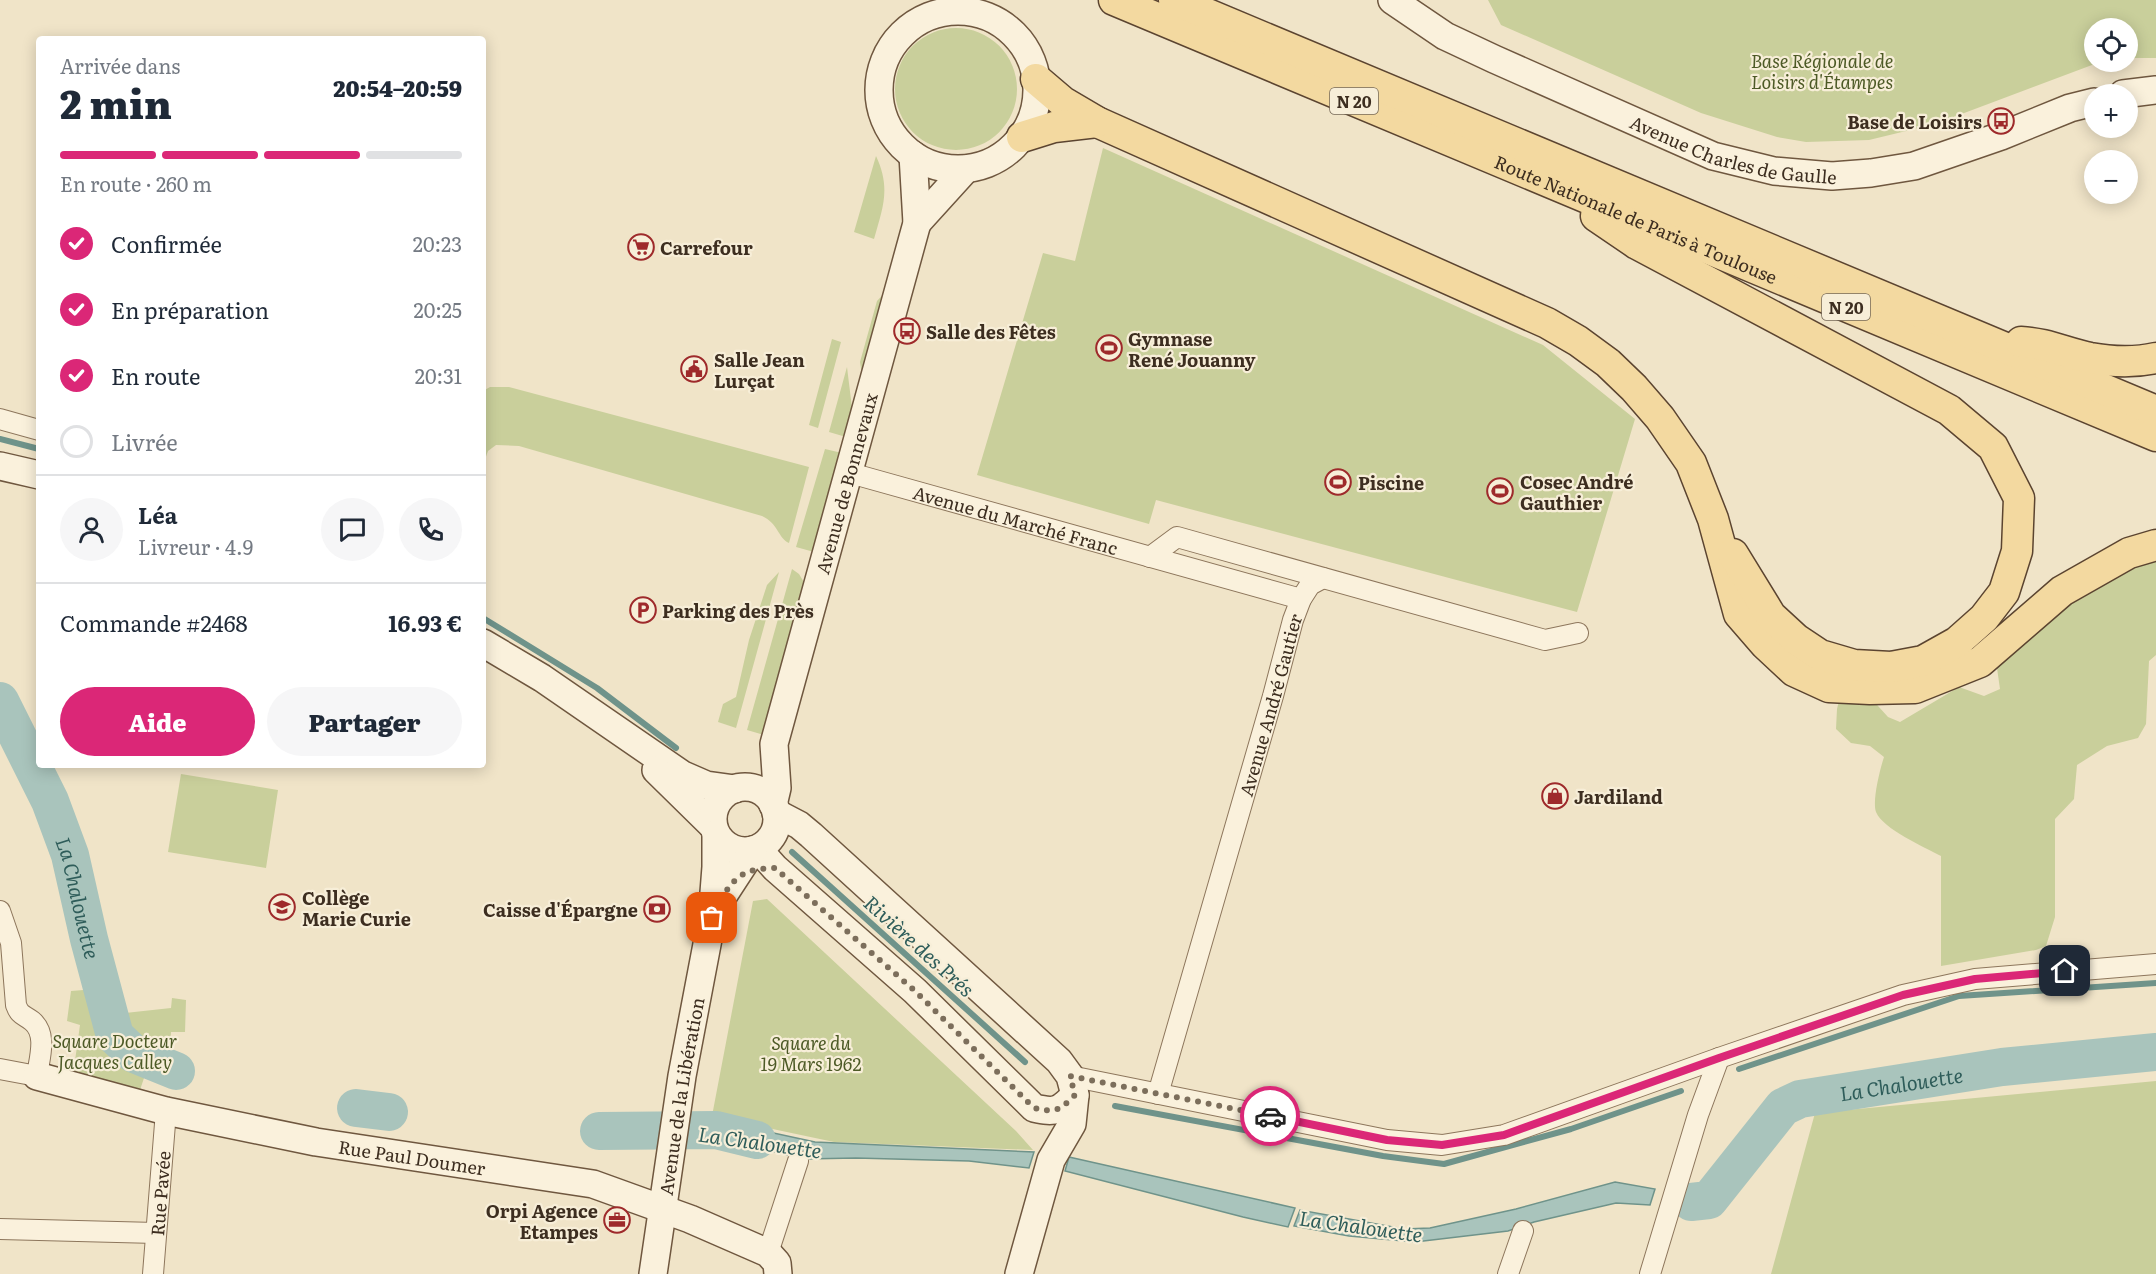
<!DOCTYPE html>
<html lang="fr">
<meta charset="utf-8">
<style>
:root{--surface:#fff;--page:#f6f6f7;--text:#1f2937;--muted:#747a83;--line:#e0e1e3;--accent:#db2777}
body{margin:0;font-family:Literata,serif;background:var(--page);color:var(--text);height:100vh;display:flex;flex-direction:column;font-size:22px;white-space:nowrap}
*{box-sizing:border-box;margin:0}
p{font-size:20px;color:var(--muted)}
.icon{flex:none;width:33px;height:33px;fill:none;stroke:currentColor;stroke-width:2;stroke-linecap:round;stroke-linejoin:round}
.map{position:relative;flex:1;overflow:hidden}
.details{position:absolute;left:36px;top:36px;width:450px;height:732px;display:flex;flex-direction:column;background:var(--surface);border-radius:6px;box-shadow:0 3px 15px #0003}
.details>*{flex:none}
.buttons{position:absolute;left:2084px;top:18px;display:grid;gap:12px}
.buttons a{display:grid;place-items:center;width:54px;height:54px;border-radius:50%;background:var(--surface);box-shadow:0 3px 15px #0003;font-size:30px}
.pin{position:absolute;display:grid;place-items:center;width:51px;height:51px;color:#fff;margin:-26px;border-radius:12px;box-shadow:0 3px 9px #0006}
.courier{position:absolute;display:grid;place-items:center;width:60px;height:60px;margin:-30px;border:4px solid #db2777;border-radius:50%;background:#fff;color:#222;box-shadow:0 2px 8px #0007}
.overview em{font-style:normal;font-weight:800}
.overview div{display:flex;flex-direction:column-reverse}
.overview{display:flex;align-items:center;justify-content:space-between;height:102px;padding:0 24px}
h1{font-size:39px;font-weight:800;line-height:45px}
.bar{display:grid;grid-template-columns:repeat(4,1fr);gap:9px 6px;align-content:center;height:72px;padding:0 24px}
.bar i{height:8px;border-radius:4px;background:var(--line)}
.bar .current{background:var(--accent)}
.bar p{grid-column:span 4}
.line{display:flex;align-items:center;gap:15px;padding:0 24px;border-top:2px solid var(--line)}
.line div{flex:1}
.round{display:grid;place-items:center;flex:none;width:63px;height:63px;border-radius:32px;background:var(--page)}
ol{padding:0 24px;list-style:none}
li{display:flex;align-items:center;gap:18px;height:66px}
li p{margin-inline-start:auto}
li .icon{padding:6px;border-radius:50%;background:var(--accent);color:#fff;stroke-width:4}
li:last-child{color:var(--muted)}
li i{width:33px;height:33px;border:3px solid var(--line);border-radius:50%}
.cta{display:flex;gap:12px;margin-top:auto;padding:12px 24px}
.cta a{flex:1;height:69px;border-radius:36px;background:var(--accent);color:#fff;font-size:24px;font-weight:800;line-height:69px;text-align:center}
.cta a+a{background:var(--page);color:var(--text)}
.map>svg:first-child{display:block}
</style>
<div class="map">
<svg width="2156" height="1274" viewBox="0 0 2156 1274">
<rect width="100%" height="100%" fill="#f0e4c8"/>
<path fill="#c9cf9b" d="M1488,0H2156V58H2127V28H2094V62H2100L1935,124L1869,140L1806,142L1777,137L1701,113L1501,25Z
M895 89a61 61 0 1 1 122 0a61 61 0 1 1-122 0Z
M1103,148L1543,345L1635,419L1577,612L1156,500L1149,524L977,475L1043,253L1075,261Z
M876,156C891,188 883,207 874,239L854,232Z
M889,288L863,382L860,362L877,301Z
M832,339L841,342L818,428L809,425Z
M847,367L852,408L846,437L829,432Z
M490,387H509L809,467L789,543C778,538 778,523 762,516L519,446L496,445L488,451L483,465V391Z
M825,449L842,453L814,552L796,547Z
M2156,555V655L2149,661L2146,724L2138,738L2107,746L2077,765L2074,799L2055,819V917L2046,946L2036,950L1941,966V856C1924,847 1883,829 1876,812C1872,801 1880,769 1884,757L1870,746L1851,743L1836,729L1837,709L1841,692L1869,696L1888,717L1900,722L1959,687L1984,696L2000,689L1997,668L2016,623Z
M792,569L799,574L805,584L764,735L747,730Z
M779,572L736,728L718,722L723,704L736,697L749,640L767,585Z
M181,774L278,790L266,868L168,852Z
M767,899L1016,1131L1033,1150L834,1142L712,1116L753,901Z
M96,989L101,1002L109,1001L110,997H112L116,1014L171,1008L172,998L186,1000L185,1032H171L170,1053L154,1048L139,1093L73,1075L80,1025L67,1021L71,991Z
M2156,1081V1274H1771L1815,1113Z"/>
<path fill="#a9c4bc" stroke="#6f938a" stroke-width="1.5" d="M709,1119L815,1142L1034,1152L1029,1168L969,1161L856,1158L805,1159L737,1143L706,1138Z
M1069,1157L1295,1208L1288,1227L1243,1217L1065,1171Z
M1615,1182L1655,1189L1650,1205L1616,1203L1534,1222L1508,1231L1415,1242L1349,1236L1294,1226L1300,1210L1404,1229L1430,1228L1516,1209Z"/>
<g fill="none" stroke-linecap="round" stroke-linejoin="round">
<path stroke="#6f938a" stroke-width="6" d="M0,439L39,449
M483,618L597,688L676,748
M792,852L1025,1062
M1739,1069L1959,996L2156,983
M1115,1106L1383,1156L1444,1164L1571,1129L1681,1091"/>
<g stroke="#a9c4bc" stroke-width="38">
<path id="s1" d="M0,701L50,801L70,855L89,939L115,1036L134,1054L176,1071"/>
<path d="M356,1108L389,1112"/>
<path d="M599,1131L716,1130L757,1140"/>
<path id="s2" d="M1691,1202L1709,1200L1783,1107L1800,1099L2002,1067L2156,1052"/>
</g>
<g stroke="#8d765c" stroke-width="22">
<g id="street">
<path d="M0,419L39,430"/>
<path id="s3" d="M850,473L1301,599"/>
<path d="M1150,557L1177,537L1545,640L1578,633"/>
<path d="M0,911L11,943L16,1005C20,1016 23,1014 32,1021C48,1034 39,1059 37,1076L0,1069"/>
<path d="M1070,1076L1387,1140L1442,1145L1504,1135L1719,1058L1903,995L1975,979L2156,964"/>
<path id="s4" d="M1158,1094L1273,696L1293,620L1301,599L1310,585L1323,578"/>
<path d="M0,1229L156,1233"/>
<path d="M768,1253L798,1161"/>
<path id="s5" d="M153,1274L166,1111"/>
<path d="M1508,1274L1523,1231"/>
<path d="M1650,1274L1698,1115L1719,1058"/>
</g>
</g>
<g stroke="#6f573f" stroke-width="30">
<g id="secondary">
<path id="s6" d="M1392,0L1445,36L1494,59L1713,156L1774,171L1832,176L1871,173L1914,166L2001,136L2070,108L2094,102"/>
<circle cx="958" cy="90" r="79"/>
<path d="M2123,94L2156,90"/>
<path d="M917,223L966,169"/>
<path d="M0,466L39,475"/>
<path d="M483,643L542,678L683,775L706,785L735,789"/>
<path d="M656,770L713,826"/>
<circle cx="745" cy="819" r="32"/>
<path id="s7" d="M773,805L777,788L774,744L917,223L913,155"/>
<path d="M776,813L799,825L811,835L1059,1061L1070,1076L1075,1095L1072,1124L1051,1160L1019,1274"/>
<path d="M758,849L775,868L915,991L1034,1108C1056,1113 1059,1111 1075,1095"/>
<path d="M715,912L723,896L753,850"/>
<path id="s8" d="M37,1076L166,1111L316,1142L593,1184L690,1219L768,1253L777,1263L778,1274"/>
<path id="s9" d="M653,1274L682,1076L712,918L716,867V834"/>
</g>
</g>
<g stroke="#5b4430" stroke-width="33">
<g id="primary">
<path id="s10" d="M1114,0L2156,436"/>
<path d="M1174,0L2156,411"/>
<path d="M1036,79L1063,102L1097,122L1547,323L1578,341L1608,363L1634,388L1660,418L1691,463L1713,519L1739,614L1765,644L1794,671L1829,687L1870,689L1915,688L1980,662L2062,591L2129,553L2156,545"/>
<path d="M1022,137L1054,127L1097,122"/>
<path d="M1596,216L1637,244L1949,410L1993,447L2019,498L2017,551L2004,592L1984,618L1957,642L1923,661L1891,667L1854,665L1820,655L1796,639L1771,616L1733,554"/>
<path d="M2021,342C2046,343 2066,353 2090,358C2112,362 2134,363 2156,358"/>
</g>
</g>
<use href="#street" stroke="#faf1dc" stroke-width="20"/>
<use href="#secondary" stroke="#faf1dc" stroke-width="27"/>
<use href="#primary" stroke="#f3d9a0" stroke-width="30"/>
</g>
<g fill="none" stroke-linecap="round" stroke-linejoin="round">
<path stroke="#7c6e5b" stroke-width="6" stroke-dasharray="0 10.8" d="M712,918C720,901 730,877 751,871C758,868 767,869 775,868L915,991L1034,1108C1056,1113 1059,1111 1075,1095L1070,1076L1270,1116"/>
<path stroke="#db2777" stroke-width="8" d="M1270,1116L1387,1140L1442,1145L1504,1135L1719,1058L1903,995L1975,979L2065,971"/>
</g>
<defs>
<g id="bus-ring" transform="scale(1.35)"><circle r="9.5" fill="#f7eed8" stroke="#9e2a2b" stroke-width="1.5"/><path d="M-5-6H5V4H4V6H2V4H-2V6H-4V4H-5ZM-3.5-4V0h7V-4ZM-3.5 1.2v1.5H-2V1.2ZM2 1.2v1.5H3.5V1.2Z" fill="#9e2a2b"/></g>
<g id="supermarket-ring" transform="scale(1.35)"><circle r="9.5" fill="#f7eed8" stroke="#9e2a2b" stroke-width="1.5"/><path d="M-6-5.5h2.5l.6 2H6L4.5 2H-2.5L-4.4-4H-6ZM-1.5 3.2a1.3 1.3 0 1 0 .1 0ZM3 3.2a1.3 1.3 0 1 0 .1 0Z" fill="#9e2a2b"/></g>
<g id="stadium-ring" transform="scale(1.35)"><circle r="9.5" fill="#f7eed8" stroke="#9e2a2b" stroke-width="1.5"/><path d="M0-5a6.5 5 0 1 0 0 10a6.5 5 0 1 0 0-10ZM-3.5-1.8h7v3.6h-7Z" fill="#9e2a2b"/></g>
<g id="civic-ring" transform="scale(1.35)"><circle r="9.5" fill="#f7eed8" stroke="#9e2a2b" stroke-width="1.5"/><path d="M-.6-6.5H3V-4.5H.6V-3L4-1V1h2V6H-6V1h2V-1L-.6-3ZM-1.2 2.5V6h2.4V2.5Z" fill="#9e2a2b"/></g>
<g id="parking-ring" transform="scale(1.35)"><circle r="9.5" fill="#f7eed8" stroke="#9e2a2b" stroke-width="1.5"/><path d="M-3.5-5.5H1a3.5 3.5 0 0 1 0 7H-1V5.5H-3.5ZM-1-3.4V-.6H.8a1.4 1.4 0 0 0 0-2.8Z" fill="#9e2a2b"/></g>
<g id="shop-ring" transform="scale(1.35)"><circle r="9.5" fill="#f7eed8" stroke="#9e2a2b" stroke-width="1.5"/><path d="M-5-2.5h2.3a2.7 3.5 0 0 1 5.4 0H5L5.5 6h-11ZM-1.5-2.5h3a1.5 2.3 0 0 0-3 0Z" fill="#9e2a2b"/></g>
<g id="school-ring" transform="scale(1.35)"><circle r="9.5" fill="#f7eed8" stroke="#9e2a2b" stroke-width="1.5"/><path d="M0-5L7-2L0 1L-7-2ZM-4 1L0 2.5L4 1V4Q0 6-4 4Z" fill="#9e2a2b"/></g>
<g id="bank-ring" transform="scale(1.35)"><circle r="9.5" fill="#f7eed8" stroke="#9e2a2b" stroke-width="1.5"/><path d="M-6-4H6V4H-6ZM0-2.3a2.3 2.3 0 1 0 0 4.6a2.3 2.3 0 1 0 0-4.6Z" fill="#9e2a2b"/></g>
<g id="office-ring" transform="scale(1.35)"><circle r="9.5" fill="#f7eed8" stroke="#9e2a2b" stroke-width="1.5"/><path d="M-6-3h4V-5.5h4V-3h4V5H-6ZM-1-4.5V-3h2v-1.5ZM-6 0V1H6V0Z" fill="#9e2a2b"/></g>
</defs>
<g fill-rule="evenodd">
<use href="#bus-ring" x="2001" y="121"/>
<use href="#supermarket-ring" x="641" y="247"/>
<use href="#bus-ring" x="907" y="331"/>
<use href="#stadium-ring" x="1109" y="348"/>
<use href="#civic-ring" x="694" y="369"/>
<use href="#stadium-ring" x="1338" y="482"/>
<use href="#stadium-ring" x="1500" y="491"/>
<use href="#parking-ring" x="643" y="610"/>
<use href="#shop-ring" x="1555" y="796"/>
<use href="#school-ring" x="282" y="907"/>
<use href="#bank-ring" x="657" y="909"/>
<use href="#office-ring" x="617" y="1220"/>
</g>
<g text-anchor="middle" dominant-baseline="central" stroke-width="4.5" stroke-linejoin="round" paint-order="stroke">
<g fill="#f7eed8" stroke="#756857" stroke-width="1.5">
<rect x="1330" y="88" width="48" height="26" rx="4.5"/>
<rect x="1822" y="294" width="48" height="26" rx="4.5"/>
</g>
<g font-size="16" font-weight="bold" fill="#3d2e20">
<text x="1354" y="101">N 20</text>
<text x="1846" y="307">N 20</text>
</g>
<g font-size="18" font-style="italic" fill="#4d5a26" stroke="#f7eed8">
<text x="1822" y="60">Base Régionale de<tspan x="1822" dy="21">Loisirs d'Étampes</tspan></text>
<text x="115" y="1040">Square Docteur<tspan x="115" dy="21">Jacques Calley</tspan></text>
<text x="811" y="1042">Square du<tspan x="811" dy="21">19 Mars 1962</tspan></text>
</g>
<g font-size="18" font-weight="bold" fill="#3d2e20" stroke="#f7eed8" text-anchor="start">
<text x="1982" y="121" text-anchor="end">Base de Loisirs</text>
<text x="660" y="247">Carrefour</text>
<text x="926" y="331">Salle des Fêtes</text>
<text x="1128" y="338">Gymnase<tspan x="1128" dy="21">René Jouanny</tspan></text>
<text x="714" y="359">Salle Jean<tspan x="714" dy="21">Lurçat</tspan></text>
<text x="1520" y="481">Cosec André<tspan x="1520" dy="21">Gauthier</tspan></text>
<text x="1358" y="482">Piscine</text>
<text x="662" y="610">Parking des Près</text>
<text x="1574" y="796">Jardiland</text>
<text x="302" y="897">Collège<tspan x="302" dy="21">Marie Curie</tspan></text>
<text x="638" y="909" text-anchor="end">Caisse d'Épargne</text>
<text x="598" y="1210" text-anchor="end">Orpi Agence<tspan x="598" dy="21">Etampes</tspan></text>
</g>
<g font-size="18" fill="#3d2e20" stroke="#f7eed8">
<text stroke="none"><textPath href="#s6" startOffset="376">Avenue Charles de Gaulle</textPath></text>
<text stroke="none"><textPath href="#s10" startOffset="566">Route Nationale de Paris à Toulouse</textPath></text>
<text stroke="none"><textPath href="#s7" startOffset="332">Avenue de Bonnevaux</textPath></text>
<text stroke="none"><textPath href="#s3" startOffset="172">Avenue du Marché Franc</textPath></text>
<text stroke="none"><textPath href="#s4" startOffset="405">Avenue André Gautier</textPath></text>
<text stroke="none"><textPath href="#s9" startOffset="180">Avenue de la Libération</textPath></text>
<text stroke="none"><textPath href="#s8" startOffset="384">Rue Paul Doumer</textPath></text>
<text stroke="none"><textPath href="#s5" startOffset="81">Rue Pavée</textPath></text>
</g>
<g font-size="20" font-style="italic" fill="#2f5d5a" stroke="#f7eed8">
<text stroke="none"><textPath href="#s1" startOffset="213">La Chalouette</textPath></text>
<text transform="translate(920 945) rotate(42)">Rivière des Prés</text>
<text stroke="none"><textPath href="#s2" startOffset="258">La Chalouette</textPath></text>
<text transform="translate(760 1141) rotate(8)">La Chalouette</text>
<text transform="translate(1361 1225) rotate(8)">La Chalouette</text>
</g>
</g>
</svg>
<div class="buttons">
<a><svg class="icon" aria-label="locate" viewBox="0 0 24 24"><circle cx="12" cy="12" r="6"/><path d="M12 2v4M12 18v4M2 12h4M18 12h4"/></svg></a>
<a>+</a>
<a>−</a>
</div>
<div class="pin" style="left:712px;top:918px;background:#ea580c"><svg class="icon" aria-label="bag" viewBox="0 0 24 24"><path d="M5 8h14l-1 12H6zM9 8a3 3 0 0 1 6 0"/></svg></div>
<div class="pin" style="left:2065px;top:971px;background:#1f2937"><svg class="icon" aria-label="home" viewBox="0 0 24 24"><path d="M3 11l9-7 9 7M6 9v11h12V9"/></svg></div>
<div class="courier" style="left:1270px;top:1116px"><svg class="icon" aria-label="car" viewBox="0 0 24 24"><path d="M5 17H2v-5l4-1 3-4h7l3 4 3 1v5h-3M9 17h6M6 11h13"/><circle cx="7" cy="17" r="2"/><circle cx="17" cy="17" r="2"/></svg></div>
<section class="details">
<div class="overview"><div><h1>2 min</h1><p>Arrivée dans</p></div><em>20:54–20:59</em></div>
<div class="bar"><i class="current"></i><i class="current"></i><i class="current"></i><i></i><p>En route · 260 m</p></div>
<ol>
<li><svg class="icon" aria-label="check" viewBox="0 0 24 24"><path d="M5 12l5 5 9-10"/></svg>Confirmée<p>20:23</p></li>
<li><svg class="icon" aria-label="check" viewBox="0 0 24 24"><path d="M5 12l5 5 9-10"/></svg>En préparation<p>20:25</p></li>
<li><svg class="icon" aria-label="check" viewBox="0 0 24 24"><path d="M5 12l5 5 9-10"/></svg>En route<p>20:31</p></li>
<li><i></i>Livrée</li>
</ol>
<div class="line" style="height:108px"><a class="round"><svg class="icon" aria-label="person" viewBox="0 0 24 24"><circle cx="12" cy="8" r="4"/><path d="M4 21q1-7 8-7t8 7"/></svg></a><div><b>Léa</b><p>Livreur · 4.9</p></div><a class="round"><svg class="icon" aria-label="chat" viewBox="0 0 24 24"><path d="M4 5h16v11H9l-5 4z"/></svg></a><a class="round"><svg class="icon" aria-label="phone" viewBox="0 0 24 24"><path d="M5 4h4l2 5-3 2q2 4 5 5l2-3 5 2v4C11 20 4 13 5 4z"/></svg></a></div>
<div class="line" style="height:78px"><div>Commande #2468</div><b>16.93 €</b></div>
<div class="cta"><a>Aide</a><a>Partager</a></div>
</section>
</div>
